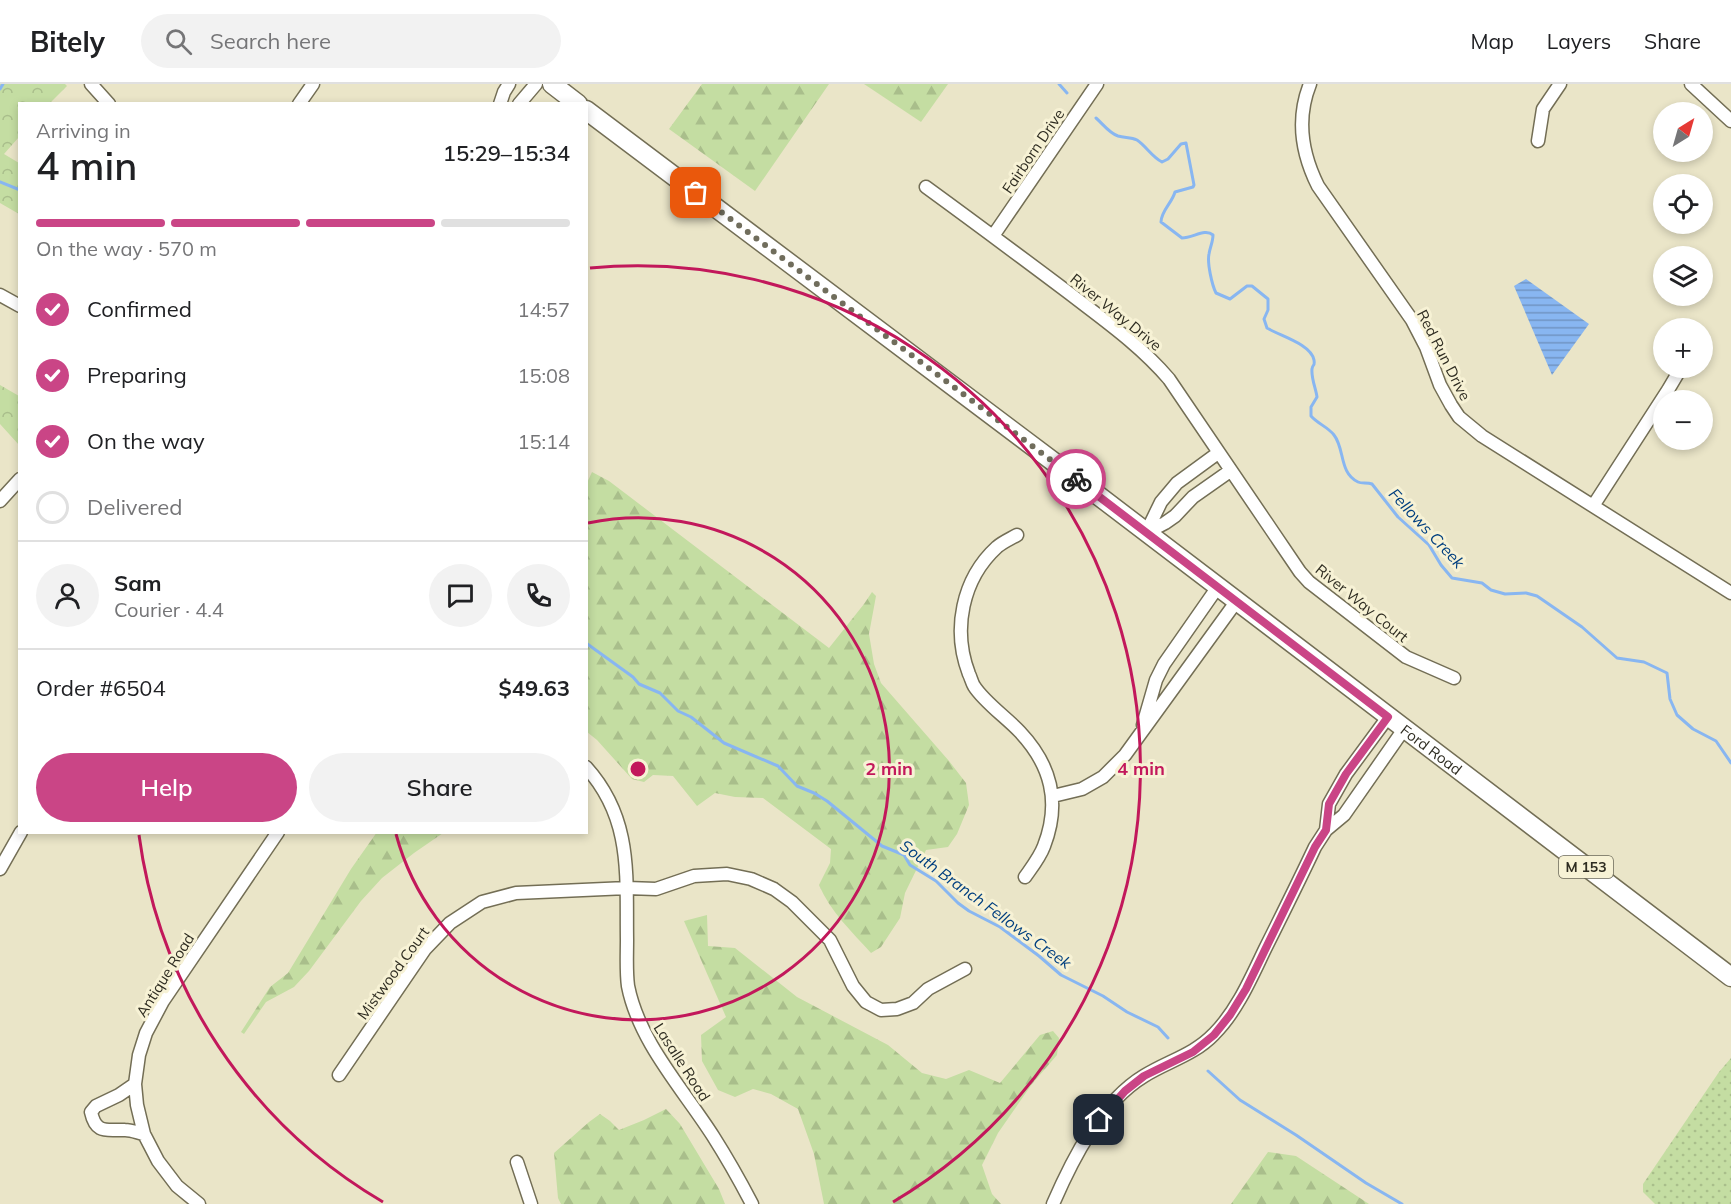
<!DOCTYPE html>
<meta charset="utf-8">
<style>
:root{--surface:#fff;--page:#f2f2f2;--text:#202124;--muted:#757577;--line:#e0e0e0;--accent:#ca4586}
body{margin:0;font-family:Mulish,sans-serif;background:var(--page);color:var(--text);height:100vh;display:flex;flex-direction:column;font-size:22px;white-space:nowrap}
*{box-sizing:border-box;margin:0}
p{font-size:20px;color:var(--muted)}
.icon{flex:none;width:33px;height:33px;fill:none;stroke:currentColor;stroke-width:2;stroke-linecap:round;stroke-linejoin:round}
.map{position:relative;flex:1;overflow:hidden}
.drawer{position:absolute;left:18px;top:18px;width:570px;height:732px;display:flex;flex-direction:column;background:var(--surface);border-radius:0px;box-shadow:0 3px 9px #0003}
.drawer>*{flex:none}
.needle{width:39px;rotate:37deg}
.controls{position:absolute;left:1653px;top:18px;display:grid;gap:12px}
.controls a{display:grid;place-items:center;width:60px;height:60px;border-radius:50%;background:var(--surface);box-shadow:0 3px 9px #0003;font-size:30px}
.pin{position:absolute;display:grid;place-items:center;width:51px;height:51px;color:#fff;margin:-26px;border-radius:12px;box-shadow:0 3px 9px #0006}
.courier{position:absolute;display:grid;place-items:center;width:60px;height:60px;margin:-30px;border:4px solid #ca4586;border-radius:50%;background:#fff;color:#222;box-shadow:0 2px 8px #0007}
.head em{font-style:normal;font-weight:600}
.head div{display:flex;flex-direction:column-reverse}
.head{display:flex;align-items:center;justify-content:space-between;height:102px;padding:0 18px}
h1{font-size:39px;font-weight:600;line-height:45px}
.bar{display:grid;grid-template-columns:repeat(4,1fr);gap:9px 6px;align-content:center;height:72px;padding:0 18px}
.bar i{height:8px;border-radius:4px;background:var(--line)}
.bar .active{background:var(--accent)}
.bar p{grid-column:span 4}
.line{display:flex;align-items:center;gap:15px;padding:0 18px;border-top:2px solid var(--line)}
.line div{flex:1}
.round{display:grid;place-items:center;flex:none;width:63px;height:63px;border-radius:32px;background:var(--page)}
ol{padding:0 18px;list-style:none}
li{display:flex;align-items:center;gap:18px;height:66px}
li p{margin-inline-start:auto}
li .icon{padding:6px;border-radius:50%;background:var(--accent);color:#fff;stroke-width:4}
li:last-child{color:var(--muted)}
li i{width:33px;height:33px;border:3px solid var(--line);border-radius:50%}
.primary-button{display:flex;gap:12px;margin-top:auto;padding:12px 18px}
.primary-button a{flex:1;height:69px;border-radius:36px;background:var(--accent);color:#fff;font-size:24px;font-weight:600;line-height:69px;text-align:center}
.primary-button a+a{background:var(--page);color:var(--text)}
header{display:flex;align-items:center;gap:36px;box-sizing:border-box;height:84px;padding:0 30px;background:var(--surface);border-bottom:2px solid var(--line)}
header strong{font-size:28px}
nav{display:flex;gap:33px;margin-inline-start:auto;font-size:21px}
.search{width:420px;height:54px;background:var(--page);display:flex;align-items:center;gap:15px;box-sizing:border-box;padding:0 21px;border-radius:33px;color:var(--muted);font-size:22px}
.map>svg:first-child{display:block}
</style>
<header>
<strong>Bitely</strong>
<div class="search"><svg class="icon" aria-label="search" viewBox="0 0 24 24"><circle cx="10" cy="10" r="6"/><path d="M15 15l6 6"/></svg>Search here</div>
<nav><a>Map</a><a>Layers</a><a>Share</a></nav>
</header>
<div class="map">
<svg width="1731" height="1120" viewBox="0 0 1731 1120">
<defs>
<pattern id="grass-dots" width="8" height="8" patternUnits="userSpaceOnUse" patternTransform="scale(1.5)"><rect width="8" height="8" fill="#c4dda2"/><path d="M2 2h.1M6 6h.1" fill="none" stroke="#a9be8b" stroke-width="1.8" stroke-linecap="round"/></pattern>
<pattern id="forest-firs" width="22" height="20" patternUnits="userSpaceOnUse" patternTransform="scale(1.5)"><rect width="22" height="20" fill="#c4dda2"/><path d="M5 1l3.5 6h-7zM16 11l3.5 6h-7z" fill="#a9be8b"/></pattern>
<pattern id="park-crowns" width="20" height="18" patternUnits="userSpaceOnUse" patternTransform="scale(1.5)"><rect width="20" height="18" fill="#c4dda2"/><path d="M2 6a3 3 0 1 1 6 0M12 15a3 3 0 1 1 6 0" fill="none" stroke="#a9be8b"/></pattern>
<pattern id="water-rules" width="6" height="5" patternUnits="userSpaceOnUse" patternTransform="scale(1.5)"><rect width="6" height="5" fill="#88b6f1"/><path d="M0 2.5h6" fill="none" stroke="#7094c3"/></pattern>
</defs>
<rect width="100%" height="100%" fill="#eae5c8"/>
<path fill="url(#grass-dots)" d="M1731,974V1120H1655L1643,1108V1100L1719,988Z"/>
<path fill="url(#forest-firs)" d="M702,0H829L755,107L669,45Z
M864,0H948L921,38Z
M592,388L609,397L829,564L864,520L872,508L876,512L869,550L874,580L881,599L949,677L966,699L969,721L957,750L948,763L926,766L905,809L900,834L881,863L871,869C852,848 830,827 819,801L830,779L831,765L763,714L735,713L715,709L697,722L673,692L653,691L644,698L632,695L597,656L587,648L586,401Z
M377,748L443,749L414,769L382,794L361,817L309,887L294,903L266,918L244,950L241,948L270,903L288,889L351,785Z
M707,831L708,862L735,864L797,913L888,961L922,989L946,995L969,986L1000,999L1040,951L1053,947L1059,954L1057,971L1032,1000L998,1049L982,1081L992,1110L1001,1120H824L814,1070L798,1025L771,1010L753,1005L735,1013L718,1006L702,977L701,951L726,933L684,837Z
M666,1025L680,1040L719,1105L725,1120H561L558,1114L554,1069L589,1038L600,1030L610,1037L619,1046L644,1036Z
M1268,1068L1296,1072L1369,1120H1231Z"/>
<path fill="url(#park-crowns)" d="M0,0H65L67,2L50,19L20,20L19,53L4,70L19,79V130L0,119Z
M0,301L19,312V361L0,340Z"/>
<path fill="url(#water-rules)" d="M1526,195L1589,240L1552,291L1514,202Z"/>
<g fill="none" stroke-linecap="round" stroke-linejoin="round">
<path stroke="#88b6f1" stroke-width="3" d="M1059,0L1067,9
M0,5L3,0
M1096,34C1103,40 1109,49 1118,52C1125,54 1131,53 1137,56C1146,62 1152,73 1162,78L1168,75L1181,60L1186,59L1194,101L1193,103L1175,108C1172,119 1161,127 1161,138L1182,154C1193,154 1205,144 1213,151C1213,158 1210,163 1209,170C1207,179 1212,201 1216,209L1230,215L1247,202H1252L1268,215V226L1264,235L1267,244C1280,252 1311,260 1314,276C1315,283 1313,279 1312,285C1311,294 1316,305 1317,313L1311,323V332C1318,340 1328,343 1334,351C1345,365 1339,389 1358,398C1362,400 1367,398 1372,400L1398,433L1429,461L1441,481L1452,494L1482,499L1491,506L1505,510L1526,509L1537,512L1582,543L1617,574L1644,578L1667,589L1670,615L1677,631L1693,645L1716,657L1731,679
M0,98L20,106
M586,559L633,593L639,600L660,609L678,627L691,633L724,659L778,682L797,702L814,709L827,717L882,762L904,771L910,781L936,797L958,819L969,827L1000,843L1039,872L1061,891L1103,912L1127,928L1158,943L1168,954
M1208,987L1240,1016L1296,1051L1366,1099L1402,1120"/>
<g stroke="#736e55" stroke-width="15">
<path id="street" d="M91,0L109,20
M1310,0C1296,35 1302,70 1318,102L1412,236L1426,263L1440,301L1451,321L1459,333L1482,352L1731,509
M1691,0L1731,37
M299,20L313,0
M500,20L504,8L509,0
M519,20L536,0
M1538,57L1543,25L1560,0
M926,103C974,138 1021,173 1069,209C1104,236 1140,261 1169,295L1300,488L1309,498L1406,573L1454,594
M993,152L1097,0
M0,211L20,222
M0,417L20,395
M1593,422L1668,306L1681,284
M1146,449L1161,418L1177,399L1218,369
M1146,449L1165,439L1175,432L1193,413L1230,387
M1017,451C1010,455 1003,458 997,463C962,495 952,546 969,590C971,594 972,599 974,602C984,618 1007,634 1020,648C1051,681 1061,718 1044,762C1040,773 1032,783 1025,793
M1388,633L1346,690L1329,720L1326,746L1344,731L1404,645
M1143,641L1156,596L1164,580L1217,504
M586,683C633,735 626,792 627,856C627,871 626,887 628,902C639,958 683,1005 713,1052C727,1074 740,1097 752,1120
M1053,712L1082,705L1103,693L1125,671L1236,518
M0,785L21,748
M339,991L425,865L450,839L482,818L516,809L627,804L656,805L694,792L727,790L751,795L774,805L792,818L830,856L853,902L866,918L881,926L897,925L913,919L928,905L965,885
M135,1000L119,1011L96,1022L91,1028C96,1051 107,1045 125,1046C132,1046 138,1049 144,1050
M517,1078L531,1120
M199,1120L177,1102L158,1077L144,1050L137,1021L135,1000L139,971L146,949L163,917L278,748
M1053,1120C1072,1076 1101,1018 1144,992C1168,977 1194,971 1214,950C1237,927 1251,894 1265,865C1282,831 1299,797 1315,763L1326,746"/>
</g>
<g stroke="#736e55" stroke-width="21">
<g id="primary">
<path d="M552,0L578,20"/>
<path id="s1" d="M586,26L1087,403L1731,893"/>
</g>
</g>
<use href="#street" stroke="#fff" stroke-width="12"/>
<use href="#primary" stroke="#fff" stroke-width="18"/>
</g>
<g fill="none" stroke-linecap="round" stroke-linejoin="round">
<path stroke="#706d5c" stroke-width="6" stroke-dasharray="0 10.8" d="M696,109L1076,395"/>
<path stroke="#ca4586" stroke-width="8" d="M1076,395L1388,633L1346,690L1329,720L1326,746L1315,763L1246,905L1230,931L1214,951L1193,968L1144,992L1125,1007L1099,1036"/>
</g>
<g fill="none" stroke="#c2185b" stroke-width="3">
<path d="M588 439A251 251 0 1 1 396 750"/>
<path d="M383 1118A503 503 0 0 1 139 751M590 184A503 503 0 0 1 893 1118"/>
</g>
<g text-anchor="middle" dominant-baseline="central" stroke-width="6" stroke-linejoin="round" paint-order="stroke">
<rect fill="#f7f2d5" stroke="#6b6858" stroke-width="1.5" x="1559" y="772" width="54" height="22" rx="4.5"/>
<g font-size="14" font-weight="bold" fill="#2f2d22">
<text x="1586" y="783">M 153</text>
</g>
<g font-size="15" fill="#2f2d22" stroke="#f7f2d5">
<text transform="translate(1033 67) rotate(-56)">Fairborn Drive</text>
<text transform="translate(1116 228) rotate(39)">River Way Drive</text>
<text transform="translate(1444 271) rotate(63)">Red Run Drive</text>
<text transform="translate(1362 519) rotate(39)">River Way Court</text>
<text stroke="none"><textPath href="#s1" startOffset="1060">Ford Road</textPath></text>
<text transform="translate(393 889) rotate(-54)">Mistwood Court</text>
<text transform="translate(165 891) rotate(-58)">Antique Road</text>
<text transform="translate(682 978) rotate(57)">Lasalle Road</text>
</g>
<g font-size="16" font-style="italic" fill="#003f7f" stroke="#f7f2d5">
<text transform="translate(1427 444) rotate(47)">Fellows Creek</text>
<text transform="translate(986 820) rotate(36)">South Branch Fellows Creek</text>
</g>
</g>
<circle cx="638" cy="685" r="9" fill="#c2185b" stroke="#f7f2d5" stroke-width="3"/>
<g font-size="18" text-anchor="middle" font-weight="bold" fill="#c2185b" stroke="#f7f2d5" stroke-width="6" stroke-linejoin="round" paint-order="stroke">
<text x="889" y="691">2 min</text>
<text x="1141" y="691">4 min</text>
</g>
</svg>
<div class="controls">
<a><svg class="needle" viewBox="-14 -14 28 28"><path d="M0-13l5 13h-10z" fill="#e53935"/><path d="M0 13l5-13h-10z" fill="#757577"/></svg></a>
<a><svg class="icon" aria-label="locate" viewBox="0 0 24 24"><circle cx="12" cy="12" r="6"/><path d="M12 2v4M12 18v4M2 12h4M18 12h4"/></svg></a>
<a><svg class="icon" aria-label="layers" viewBox="0 0 24 24"><path d="M12 4l9 5-9 5-9-5zM3 14l9 5 9-5"/></svg></a>
<a>+</a>
<a>−</a>
</div>
<div class="pin" style="left:696px;top:109px;background:#ea580c"><svg class="icon" aria-label="bag" viewBox="0 0 24 24"><path d="M5 8h14l-1 12H6zM9 8a3 3 0 0 1 6 0"/></svg></div>
<div class="pin" style="left:1099px;top:1036px;background:#1f2937"><svg class="icon" aria-label="home" viewBox="0 0 24 24"><path d="M3 11l9-7 9 7M6 9v11h12V9"/></svg></div>
<div class="courier" style="left:1076px;top:395px"><svg class="icon" aria-label="bike" viewBox="0 0 24 24"><circle cx="6" cy="16" r="4"/><circle cx="18" cy="16" r="4"/><path d="M6 16l4-8h5l3 8M10 8l3 8H6M13 5h3"/></svg></div>
<section class="drawer">
<div class="head"><div><h1>4 min</h1><p>Arriving in</p></div><em>15:29–15:34</em></div>
<div class="bar"><i class="active"></i><i class="active"></i><i class="active"></i><i></i><p>On the way · 570 m</p></div>
<ol>
<li><svg class="icon" aria-label="check" viewBox="0 0 24 24"><path d="M5 12l5 5 9-10"/></svg>Confirmed<p>14:57</p></li>
<li><svg class="icon" aria-label="check" viewBox="0 0 24 24"><path d="M5 12l5 5 9-10"/></svg>Preparing<p>15:08</p></li>
<li><svg class="icon" aria-label="check" viewBox="0 0 24 24"><path d="M5 12l5 5 9-10"/></svg>On the way<p>15:14</p></li>
<li><i></i>Delivered</li>
</ol>
<div class="line" style="height:108px"><a class="round"><svg class="icon" aria-label="person" viewBox="0 0 24 24"><circle cx="12" cy="8" r="4"/><path d="M4 21q1-7 8-7t8 7"/></svg></a><div><b>Sam</b><p>Courier · 4.4</p></div><a class="round"><svg class="icon" aria-label="chat" viewBox="0 0 24 24"><path d="M4 5h16v11H9l-5 4z"/></svg></a><a class="round"><svg class="icon" aria-label="phone" viewBox="0 0 24 24"><path d="M5 4h4l2 5-3 2q2 4 5 5l2-3 5 2v4C11 20 4 13 5 4z"/></svg></a></div>
<div class="line" style="height:78px"><div>Order #6504</div><b>$49.63</b></div>
<div class="primary-button"><a>Help</a><a>Share</a></div>
</section>
</div>
